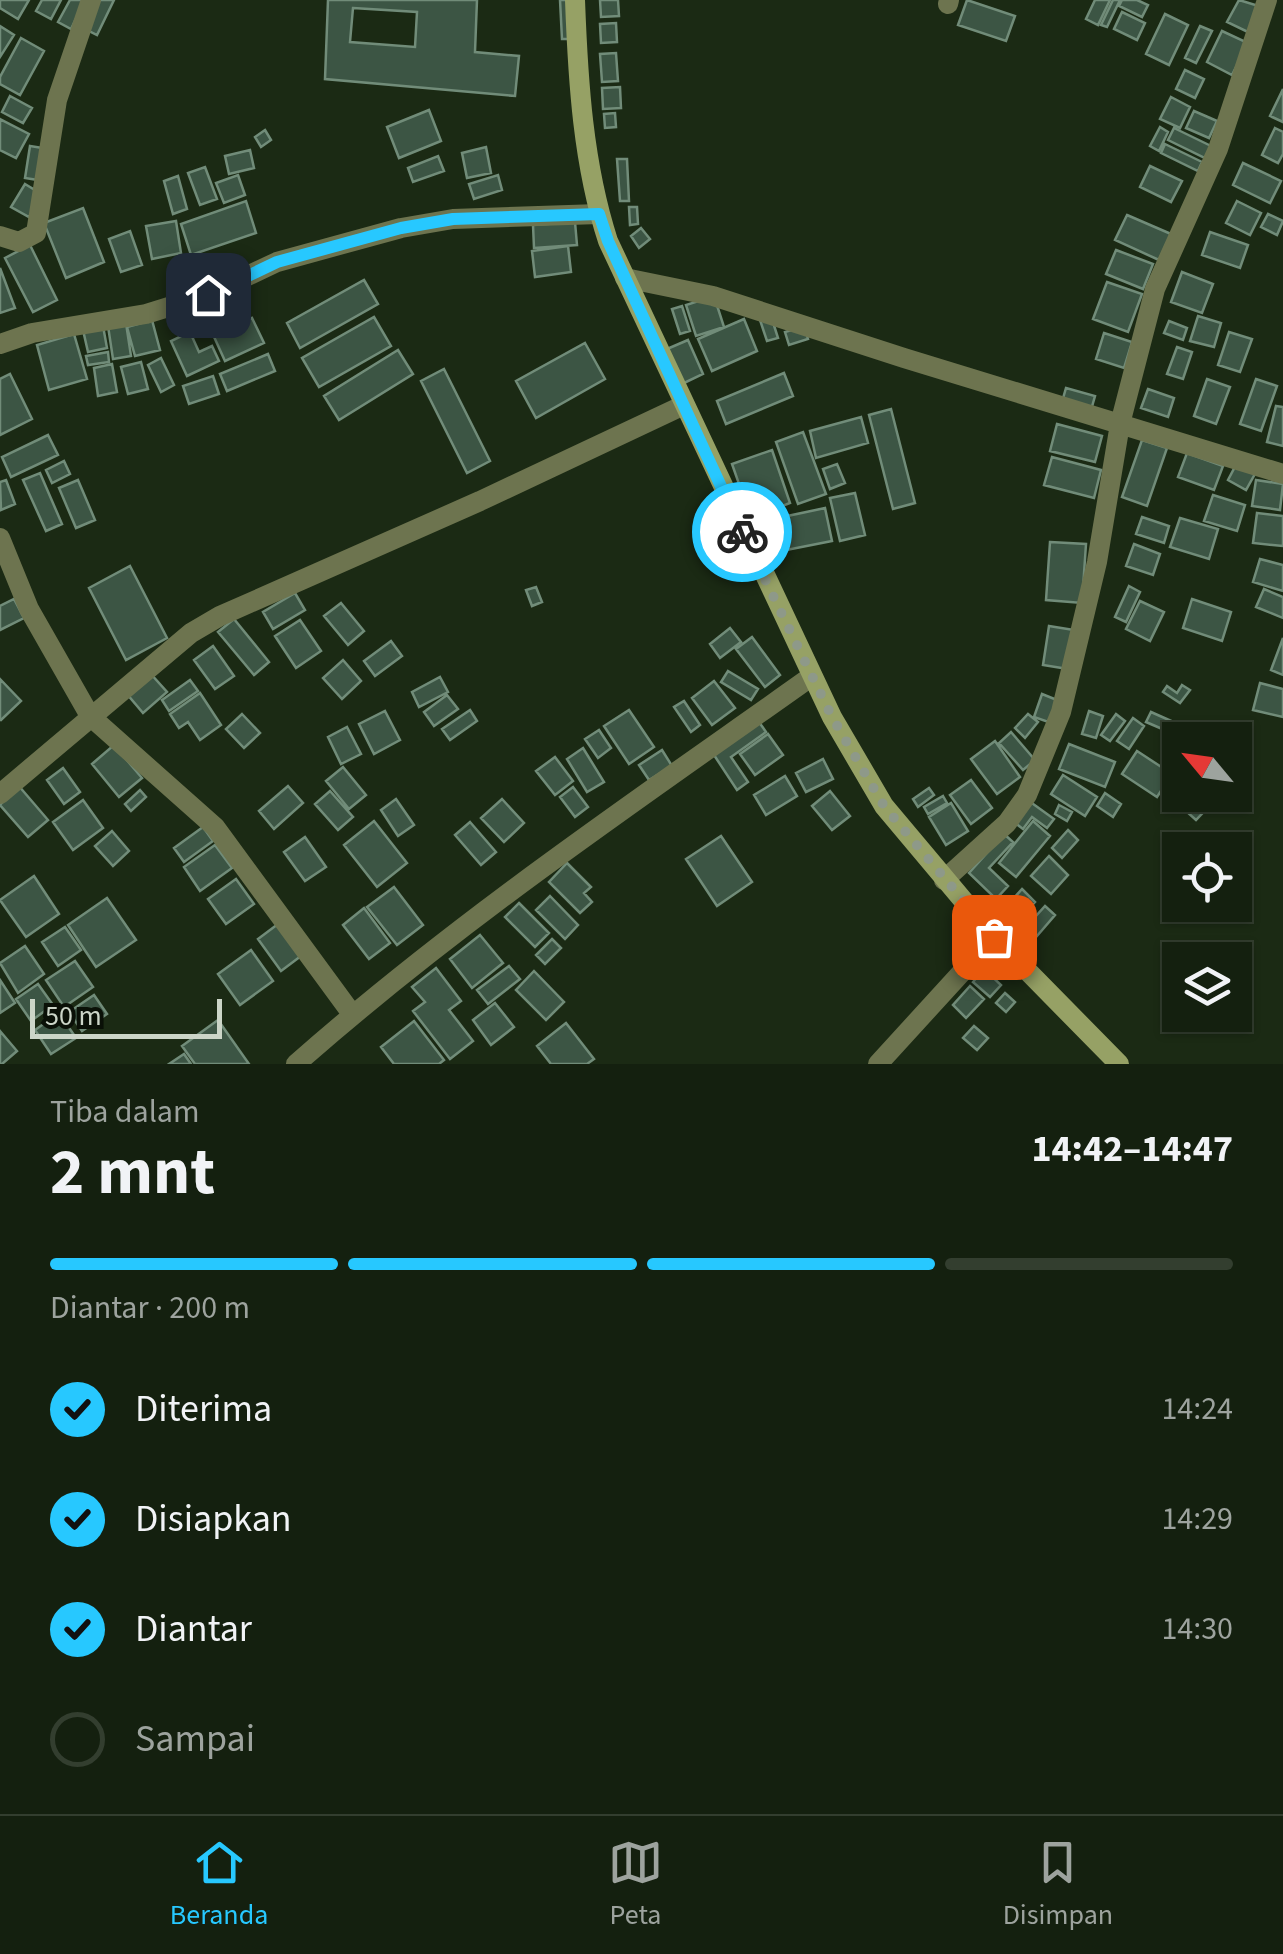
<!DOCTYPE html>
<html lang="id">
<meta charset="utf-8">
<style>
:root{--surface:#14200f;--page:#1d2818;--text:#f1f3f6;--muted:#9da39e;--line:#333e2f;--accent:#27c8ff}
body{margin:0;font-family:"Source Sans 3",sans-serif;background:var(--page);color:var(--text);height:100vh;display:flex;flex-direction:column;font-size:38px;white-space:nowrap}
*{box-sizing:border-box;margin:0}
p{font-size:32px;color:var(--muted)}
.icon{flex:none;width:55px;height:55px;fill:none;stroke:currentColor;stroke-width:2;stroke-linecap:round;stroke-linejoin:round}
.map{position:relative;height:1064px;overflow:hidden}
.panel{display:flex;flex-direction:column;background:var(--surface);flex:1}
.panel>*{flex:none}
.needle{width:65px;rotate:299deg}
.buttons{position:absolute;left:1162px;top:722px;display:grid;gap:20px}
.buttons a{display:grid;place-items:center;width:90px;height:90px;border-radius:0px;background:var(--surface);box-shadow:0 2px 8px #0004,0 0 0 2px var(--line);font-size:50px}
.scale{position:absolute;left:30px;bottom:25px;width:192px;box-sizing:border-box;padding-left:10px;border:5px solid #ccd5c8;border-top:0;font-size:28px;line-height:35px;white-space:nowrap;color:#ccd5c8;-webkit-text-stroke:8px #0a1007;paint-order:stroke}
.pin{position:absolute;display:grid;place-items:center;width:85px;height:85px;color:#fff;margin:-42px;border-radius:20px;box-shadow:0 5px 15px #0006}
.courier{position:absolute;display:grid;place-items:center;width:100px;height:100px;margin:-50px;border:8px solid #27c8ff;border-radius:50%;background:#fff;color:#222;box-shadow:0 2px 12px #0007}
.headline em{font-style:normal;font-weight:700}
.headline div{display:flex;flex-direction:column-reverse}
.headline{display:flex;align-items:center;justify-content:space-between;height:170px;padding:0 50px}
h1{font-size:65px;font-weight:700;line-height:75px}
.bar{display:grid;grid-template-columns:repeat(4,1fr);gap:15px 10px;align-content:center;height:120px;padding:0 50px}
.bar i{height:12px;border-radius:8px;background:var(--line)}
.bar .active{background:var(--accent)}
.bar p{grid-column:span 4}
ol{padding:0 50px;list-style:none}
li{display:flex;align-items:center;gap:30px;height:110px}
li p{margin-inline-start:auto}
li .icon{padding:10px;border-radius:50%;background:var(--accent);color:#111;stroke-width:4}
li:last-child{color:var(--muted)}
li i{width:55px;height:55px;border:5px solid var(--line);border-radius:50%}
.menu{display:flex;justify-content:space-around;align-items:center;height:140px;border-top:2px solid var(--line);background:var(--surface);font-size:28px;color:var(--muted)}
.menu a{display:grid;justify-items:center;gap:5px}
.menu .active{color:var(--accent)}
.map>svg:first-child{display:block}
</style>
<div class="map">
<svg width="1283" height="1064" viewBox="0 0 1283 1064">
<rect width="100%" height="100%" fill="#1b2a14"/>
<path fill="#3c5544" stroke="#718c79" stroke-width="2.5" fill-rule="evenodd" d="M0,0H29L18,19L0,8Z
M42,0H61L51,19L36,11Z
M70,0H85L71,29L58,22Z
M100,0H114L97,35L85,29Z
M328,0H477L475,52L519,56L515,96L325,79ZM353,8L417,12L415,47L350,42Z
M560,0H571L573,39H562Z
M600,0H618L619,16L601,17Z
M967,0L1015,16L1006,41L958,25Z
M1095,0H1110L1098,25L1086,19Z
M1113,0H1120L1107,27L1101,25Z
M1122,0H1137L1148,5L1142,17L1119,6Z
M1239,0L1262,7L1250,33L1227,22Z
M1122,12L1145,23L1137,40L1114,29Z
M1165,14L1188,25L1169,65L1146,54Z
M616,23L617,42L601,43L600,24Z
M0,26L14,35L0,57Z
M1200,26L1212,31L1196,63L1185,58Z
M1222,31L1248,43L1232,75L1207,62Z
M21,38L44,51L20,95L0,84V77Z
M616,53L618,81L602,82L600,54Z
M1185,70L1204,79L1195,98L1176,89Z
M620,87L621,108L603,109L602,88Z
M1283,89V122L1270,116Z
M10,96L32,108L23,123L2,112Z
M1171,97L1190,107L1180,128L1160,119Z
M429,110L441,141L399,158L387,127Z
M1194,111L1217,121L1209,138L1186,128Z
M615,113L616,127L605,128L604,114Z
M0,119L29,134L16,158L0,150Z
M1160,127L1168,132L1159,151L1150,146Z
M1174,128L1211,146L1205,158L1168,140Z
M1275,128L1283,132V154L1278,163L1262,155Z
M265,130L271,140L261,147L255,137Z
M1165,144L1202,162L1198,171L1161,153Z
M30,146L49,149L44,181L25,178Z
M486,147L491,173L467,178L462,153Z
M250,150L254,168L229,174L225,156Z
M438,156L444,171L413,182L408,168Z
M617,159H627L629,201H620Z
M1243,163L1281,181L1270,203L1233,185Z
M1150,166L1182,181L1171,202L1140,187Z
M205,167L217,199L200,205L188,173Z
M238,175L245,195L224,203L216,183Z
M498,175L502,190L474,199L469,184Z
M178,176L187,209L173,214L164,181Z
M25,184L43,195L29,217L11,207Z
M246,201L256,233L191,255L181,224Z
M1237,201L1261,213L1250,235L1226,223Z
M629,207H637L638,224L630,225Z
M83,208L104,262L66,278L44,223Z
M1268,214L1283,221L1277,235L1261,227Z
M1127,215L1171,234L1159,260L1115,240Z
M176,221L181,253L152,259L146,226Z
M575,222L577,245L534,248L533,225Z
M641,228L650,239L639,248L631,236Z
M130,231L142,265L121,272L109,239Z
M1210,232L1248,245L1240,268L1202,255Z
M30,245L57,300L33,312L5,258Z
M568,246L571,272L535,277L532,251Z
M1116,250L1153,264L1143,289L1106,274Z
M0,268L15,308L0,313Z
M1182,272L1213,284L1202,313L1171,302Z
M364,280L378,304L300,348L287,323Z
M1107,282L1142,294L1128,332L1093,319Z
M714,296L724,327L696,336L686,305Z
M682,306L690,331L680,334L672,309Z
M230,308L237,325L252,318L264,343L225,361L206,319Z
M771,316L778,338L767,341L760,320Z
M1198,316L1221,323L1214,347L1190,341Z
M374,317L391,346L319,387L302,358Z
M744,319L757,351L712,371L698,339Z
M152,320L160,350L135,356L127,327Z
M1169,321L1187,328L1183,340L1164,333Z
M126,323L131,356L113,359L108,326Z
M103,326L107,348L88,352L83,330Z
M804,326L808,339L789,345L785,332Z
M190,332L199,352L212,346L219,361L187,376L171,341Z
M1229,332L1252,339L1240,372L1218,365Z
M1104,333L1132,342L1124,368L1096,359Z
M74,334L87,379L49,390L37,345Z
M688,340L703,374L682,384L667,349Z
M585,343L605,379L536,418L516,381Z
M1177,347L1192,352L1183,379L1167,374Z
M398,350L413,374L339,420L324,396Z
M108,352L109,362L88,365L86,356Z
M268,354L275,371L227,391L220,374Z
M161,358L174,385L161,392L148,365Z
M141,362L148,389L128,394L121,367Z
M112,364L117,392L98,396L94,368Z
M444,369L490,461L467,473L421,381Z
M784,373L793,396L726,424L717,401Z
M10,374L32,419L0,435V379Z
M213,376L219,394L189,404L183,386Z
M1207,379L1230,387L1216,424L1194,416Z
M1256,379L1277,386L1261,431L1240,424Z
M1066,388L1095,396L1091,410L1062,402Z
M1148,389L1174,398L1168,417L1141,408Z
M1276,406L1283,407V446L1267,442Z
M891,409L915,503L893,509L869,415Z
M861,417L868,443L816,458L810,431Z
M1057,424L1102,436L1095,462L1050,451Z
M803,432L826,494L798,504L776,442Z
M48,435L58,455L11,477L2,457Z
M1142,440L1167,448L1147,506L1122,497Z
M772,450L790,503L751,518L732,464Z
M1187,453L1223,466L1214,490L1178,477Z
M1052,457L1101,470L1094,498L1044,485Z
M64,461L70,474L52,483L46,470Z
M1237,463L1256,472L1246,490L1228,480Z
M837,464L845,483L830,489L823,469Z
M40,473L62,524L46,531L23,480Z
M6,480L15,504L1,510L0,482Z
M78,480L95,520L76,528L59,488Z
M1256,480L1283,484L1280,510L1252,506Z
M855,493L865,535L840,541L830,498Z
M1213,495L1245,505L1237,531L1204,521Z
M825,508L832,541L766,554L759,522Z
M1257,513L1283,516V546L1253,543Z
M1142,517L1169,526L1164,543L1136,534Z
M1180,518L1218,529L1209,559L1170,547Z
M1050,542L1086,544L1082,603L1046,600Z
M1134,544L1160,554L1153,575L1126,566Z
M1260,559L1283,565V591L1253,582Z
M130,566L167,638L126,660L89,588Z
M1129,586L1140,592L1126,622L1115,617Z
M536,587L542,602L532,606L526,590Z
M1264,589L1283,597V618L1256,607Z
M295,593L305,610L273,629L263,612Z
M14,599L24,618L0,630V606Z
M1192,599L1231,612L1222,641L1183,628Z
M1140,601L1164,612L1150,641L1126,629Z
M341,603L364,631L348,645L324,616Z
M234,619L269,662L254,675L218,632Z
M300,620L321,651L296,668L275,636Z
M1049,626L1074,630L1068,669L1043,665Z
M730,628L741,642L720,658L710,644Z
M752,637L780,675L765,687L736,649Z
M1283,638V675L1271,670Z
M391,641L402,656L375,676L364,661Z
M213,646L234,676L215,689L194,660Z
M343,660L361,681L342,699L323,678Z
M728,671L758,689L751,700L721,682Z
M150,673L167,692L143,713L127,694Z
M440,677L448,692L419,707L412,692Z
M0,679L21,701L1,720L0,719Z
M190,680L198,691L169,711L162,700Z
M714,681L735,708L712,725L692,698Z
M1260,683L1283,689V717L1253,710Z
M1182,685L1190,690L1180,703L1163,692L1167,686L1177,693Z
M200,693L221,725L200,740L188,722L179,728L170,714Z
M1042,694L1062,702L1054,724L1034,717Z
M447,695L458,709L434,726L424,712Z
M684,701L700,725L691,732L674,707Z
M470,710L477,721L450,740L442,729Z
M629,710L654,747L629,764L604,726Z
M385,711L400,740L374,754L359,724Z
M1089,711L1103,716L1096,738L1082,734Z
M1151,712L1178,724L1174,734L1146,722Z
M242,714L260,733L244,748L226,729Z
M1028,714L1038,722L1025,738L1015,728Z
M1116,714L1125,721L1110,741L1101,735Z
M1133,718L1144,726L1129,749L1117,741Z
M759,722L766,732L731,757L748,782L737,790L714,755Z
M347,727L361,754L341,764L328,737Z
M599,730L611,748L598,758L585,739Z
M1011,732L1035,760L1023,770L999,743Z
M768,734L783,755L755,775L740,754Z
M995,741L1020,777L997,794L971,759Z
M1069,744L1115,762L1105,787L1059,769Z
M114,745L142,778L119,797L92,764Z
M583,748L604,782L587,792L567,759Z
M662,750L672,766L649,780L639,765Z
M1137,751L1172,774L1157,797L1122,774Z
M555,757L573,781L555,795L536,771Z
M823,759L833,779L806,792L796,773Z
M343,767L366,795L349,809L326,781Z
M63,768L80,792L64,804L47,780Z
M1063,775L1097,797L1085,816L1051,794Z
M785,776L797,796L766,815L754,795Z
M971,780L992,808L971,824L950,795Z
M1180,781V795H1205L1213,802L1196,820L1168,795Z
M18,785L48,820L28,837L0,805Z
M288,786L303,803L274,829L259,811Z
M573,787L588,807L575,817L560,797Z
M929,788L934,795L918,807L913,799Z
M140,790L146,797L131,811L125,804Z
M330,791L353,817L338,830L315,804Z
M830,791L850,816L832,830L812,806Z
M1105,793L1121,804L1113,817L1097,806Z
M943,796L947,803L928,814L924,807Z
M396,799L414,825L398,836L381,810Z
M502,799L524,823L504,842L481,818Z
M83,800L103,828L73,850L53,822Z
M1029,801L1054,819L1047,828L1032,817L1023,829L1014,822Z
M951,803L968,831L946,845L929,817Z
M1059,805L1072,812L1067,821L1055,814Z
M374,821L407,863L377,887L344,845Z
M1033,821L1050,836L1016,877L999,863Z
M470,822L496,852L481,865L455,835Z
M203,827L213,841L184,862L174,848Z
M1068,830L1078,840L1062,858L1052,848Z
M112,831L129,851L113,866L95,846Z
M1004,834L1013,842L989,868L1008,886L996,899L969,873Z
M721,836L752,882L717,906L686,859Z
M305,837L326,867L305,881L284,852Z
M215,845L232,868L200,891L184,867Z
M1049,856L1068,875L1051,894L1031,876Z
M567,863L591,887L584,893L592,902L580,913L549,882Z
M34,876L59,914L26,937L0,900Z
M236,879L254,904L226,924L208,899Z
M394,887L423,925L397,945L367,907Z
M1022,889L1035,902L1019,919L1006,907Z
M550,896L578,925L565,939L536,910Z
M107,898L136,940L96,967L68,925Z
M519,903L549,933L535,947L505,917Z
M1045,906L1055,915L1037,936L1027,926Z
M364,908L390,943L369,959L343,925Z
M282,921L305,953L281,971L258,939Z
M65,927L81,950L58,966L42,942Z
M480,935L503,963L472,988L450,959Z
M552,939L561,948L545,964L536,955Z
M25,946L44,974L18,993L0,963Z
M251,950L273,981L240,1005L218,974Z
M75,961L93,987L64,1007L46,980Z
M509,966L520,979L488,1004L477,990Z
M436,968L461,1001L449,1010L473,1041L450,1059L413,1011L425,1002L412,987Z
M984,969L1001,985L990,997L973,982Z
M534,971L564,1002L546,1020L516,990Z
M0,980L15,1003L0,1013Z
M38,984L53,1005L31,1021L16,999Z
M970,986L984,999L966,1018L953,1005Z
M1005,993L1015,1002L1006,1012L996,1003Z
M94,995L107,1014L82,1031L69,1012Z
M495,1003L514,1027L491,1045L473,1020Z
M59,1013L76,1038L51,1054L35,1030Z
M218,1020L249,1064H195L182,1046Z
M414,1021L444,1060L439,1064H394L381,1047Z
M566,1023L594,1059L587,1064H551L537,1046Z
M974,1026L988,1038L977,1050L963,1038Z
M0,1031L17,1051L2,1064H0Z
M184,1054L191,1064H169Z"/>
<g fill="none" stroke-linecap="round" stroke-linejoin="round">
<path stroke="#6d744f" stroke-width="20" d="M948,4L949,0
M0,236L19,242L36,233L57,100L91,0
M625,278L713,296L904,358L1283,474
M0,344L32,333L146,314L207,295L277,262L401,228L453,219L599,214
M0,538L29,609L90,716L215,827L352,1014
M0,794L191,633L220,616L480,501L684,405
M944,880L1007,823L1027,795L1061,712L1097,562L1120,424L1155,289L1218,149L1267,0
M296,1064C458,921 636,801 812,676
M878,1064L994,937"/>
<path stroke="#96a165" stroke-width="20" d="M575,0C578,81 583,164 608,241L832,717L884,806L994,937L1119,1064"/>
</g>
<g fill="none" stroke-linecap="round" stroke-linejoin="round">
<path stroke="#8e9989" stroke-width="10" stroke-dasharray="0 18" d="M742,532L832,717L884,806L994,937"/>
<path stroke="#27c8ff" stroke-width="12" d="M208,295L277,262L401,228L453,219L599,214L608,241L742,532"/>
</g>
</svg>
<div class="buttons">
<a><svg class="needle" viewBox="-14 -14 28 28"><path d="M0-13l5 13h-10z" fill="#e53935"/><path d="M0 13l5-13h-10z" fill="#9da39e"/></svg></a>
<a><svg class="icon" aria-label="locate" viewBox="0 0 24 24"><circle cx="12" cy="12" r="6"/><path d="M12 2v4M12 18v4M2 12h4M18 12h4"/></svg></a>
<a><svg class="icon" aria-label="layers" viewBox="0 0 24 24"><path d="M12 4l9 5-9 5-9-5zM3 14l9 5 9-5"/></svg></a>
</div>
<div class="scale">50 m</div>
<div class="pin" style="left:994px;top:937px;background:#ea580c"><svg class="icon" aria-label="bag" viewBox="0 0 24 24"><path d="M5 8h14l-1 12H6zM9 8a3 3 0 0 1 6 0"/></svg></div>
<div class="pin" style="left:208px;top:295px;background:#1f2937"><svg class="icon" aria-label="home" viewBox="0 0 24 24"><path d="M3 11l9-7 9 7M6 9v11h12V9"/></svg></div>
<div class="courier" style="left:742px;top:532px"><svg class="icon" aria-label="bike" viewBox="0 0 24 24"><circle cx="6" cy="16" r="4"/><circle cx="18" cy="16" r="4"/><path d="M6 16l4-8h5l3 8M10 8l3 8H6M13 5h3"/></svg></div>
</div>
<section class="panel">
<div class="headline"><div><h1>2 mnt</h1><p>Tiba dalam</p></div><em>14:42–14:47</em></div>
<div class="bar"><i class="active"></i><i class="active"></i><i class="active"></i><i></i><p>Diantar · 200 m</p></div>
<ol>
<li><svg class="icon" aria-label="check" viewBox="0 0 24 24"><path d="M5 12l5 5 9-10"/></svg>Diterima<p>14:24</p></li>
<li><svg class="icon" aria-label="check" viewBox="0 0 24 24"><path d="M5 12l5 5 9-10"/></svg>Disiapkan<p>14:29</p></li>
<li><svg class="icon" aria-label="check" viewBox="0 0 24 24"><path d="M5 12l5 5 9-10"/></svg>Diantar<p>14:30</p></li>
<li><i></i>Sampai</li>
</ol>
</section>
<nav class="menu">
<a class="active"><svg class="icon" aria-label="home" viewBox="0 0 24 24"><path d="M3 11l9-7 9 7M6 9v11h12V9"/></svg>Beranda</a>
<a><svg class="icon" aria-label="map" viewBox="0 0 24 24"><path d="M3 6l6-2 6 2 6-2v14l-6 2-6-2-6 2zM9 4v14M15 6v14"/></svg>Peta</a>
<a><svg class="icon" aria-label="saved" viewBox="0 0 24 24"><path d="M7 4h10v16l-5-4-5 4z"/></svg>Disimpan</a>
</nav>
